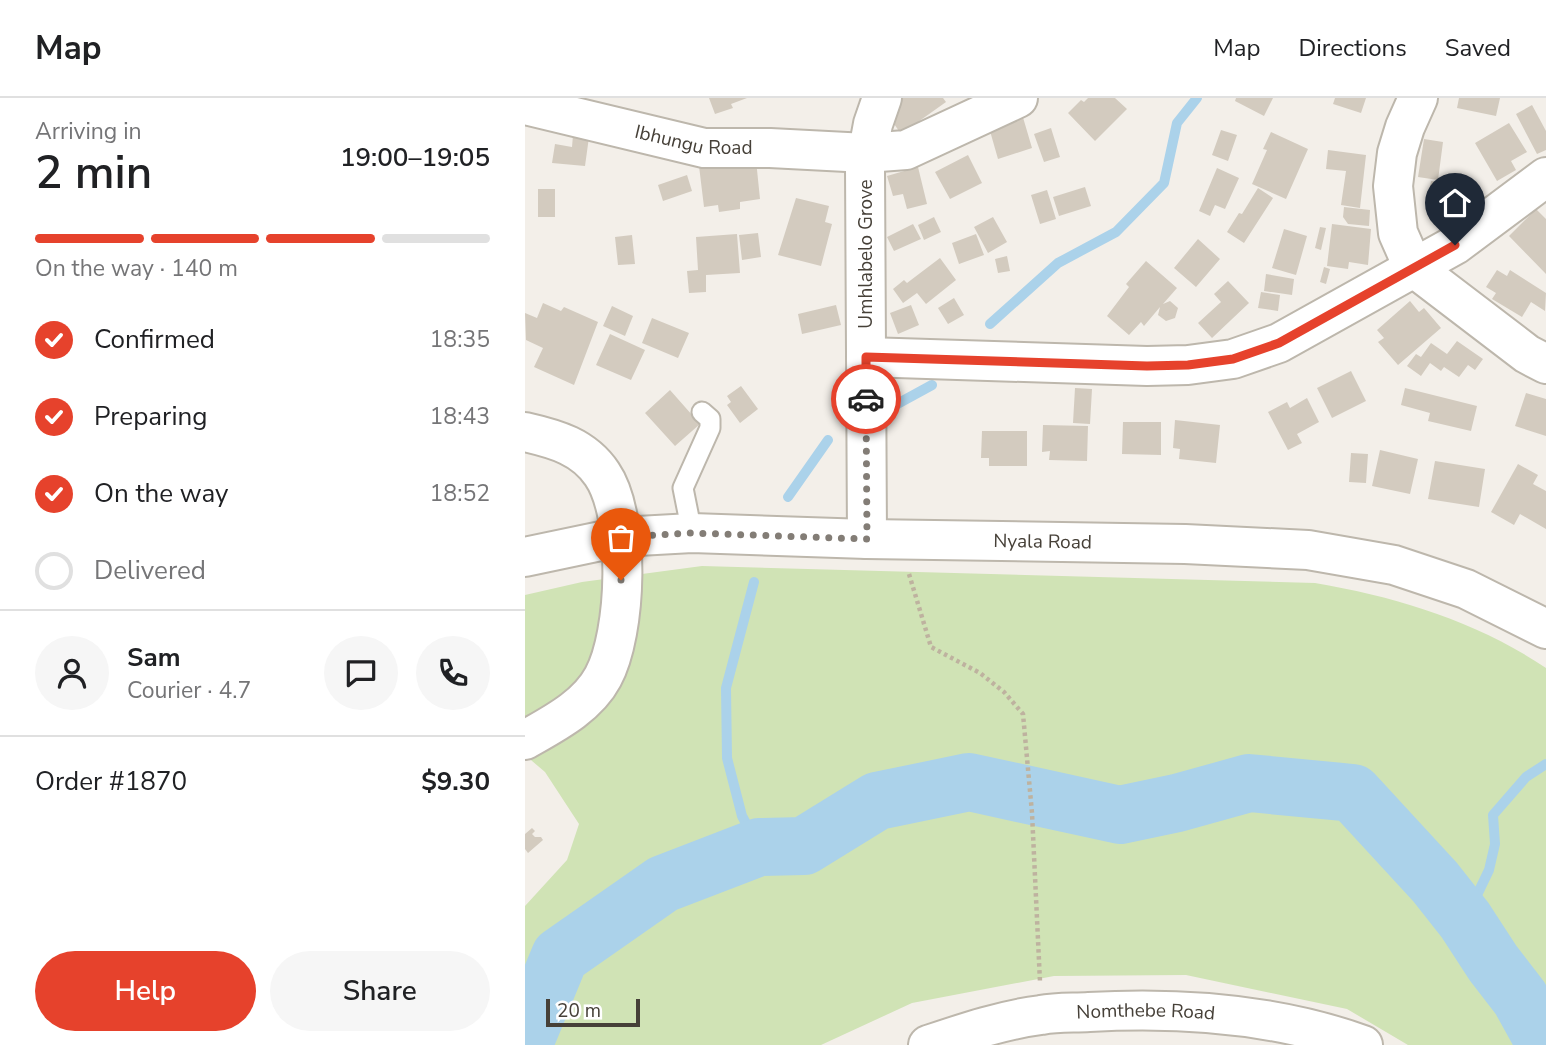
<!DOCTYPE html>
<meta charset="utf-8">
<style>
:root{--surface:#fff;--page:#f6f6f6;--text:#202124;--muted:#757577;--line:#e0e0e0;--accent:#e6422c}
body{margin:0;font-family:"Nunito Sans",sans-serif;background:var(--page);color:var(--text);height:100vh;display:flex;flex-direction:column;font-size:26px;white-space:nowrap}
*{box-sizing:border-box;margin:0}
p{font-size:23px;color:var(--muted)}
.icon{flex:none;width:38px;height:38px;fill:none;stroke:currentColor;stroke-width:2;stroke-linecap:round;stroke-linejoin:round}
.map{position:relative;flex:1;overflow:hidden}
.drawer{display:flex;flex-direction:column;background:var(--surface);width:525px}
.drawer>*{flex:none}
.scale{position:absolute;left:21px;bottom:18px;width:94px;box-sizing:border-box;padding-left:7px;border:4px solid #464038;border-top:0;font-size:19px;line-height:24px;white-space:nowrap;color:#464038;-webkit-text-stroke:5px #fff;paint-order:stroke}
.pin{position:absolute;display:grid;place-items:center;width:60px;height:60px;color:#fff;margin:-72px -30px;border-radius:50% 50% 50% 0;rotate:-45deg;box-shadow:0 0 7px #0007}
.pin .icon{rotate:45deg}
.courier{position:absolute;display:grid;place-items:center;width:70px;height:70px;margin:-35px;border:5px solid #e6422c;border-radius:50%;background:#fff;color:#222;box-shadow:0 2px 9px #0007}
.headline em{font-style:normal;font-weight:600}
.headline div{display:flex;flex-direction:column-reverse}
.headline{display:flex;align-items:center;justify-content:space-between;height:119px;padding:0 35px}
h1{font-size:46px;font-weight:600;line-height:52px}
.bar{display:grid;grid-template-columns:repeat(4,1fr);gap:10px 7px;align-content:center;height:84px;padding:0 35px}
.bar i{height:9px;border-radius:5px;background:var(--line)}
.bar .selected{background:var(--accent)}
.bar p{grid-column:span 4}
.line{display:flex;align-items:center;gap:18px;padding:0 35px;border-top:2px solid var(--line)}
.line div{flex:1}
.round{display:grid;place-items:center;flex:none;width:74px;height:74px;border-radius:37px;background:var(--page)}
ol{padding:0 35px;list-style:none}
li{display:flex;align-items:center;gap:21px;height:77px}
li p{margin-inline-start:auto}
li .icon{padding:7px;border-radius:50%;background:var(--accent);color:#fff;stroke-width:4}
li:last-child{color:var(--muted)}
li i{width:38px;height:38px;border:4px solid var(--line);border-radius:50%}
.action{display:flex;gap:14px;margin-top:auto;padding:14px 35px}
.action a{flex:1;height:80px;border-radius:42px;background:var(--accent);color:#fff;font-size:28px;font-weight:600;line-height:80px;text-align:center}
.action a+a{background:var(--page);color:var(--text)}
header{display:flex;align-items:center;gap:42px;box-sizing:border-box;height:98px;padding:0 35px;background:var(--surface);border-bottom:2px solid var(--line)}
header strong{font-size:33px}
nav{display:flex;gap:38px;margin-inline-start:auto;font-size:24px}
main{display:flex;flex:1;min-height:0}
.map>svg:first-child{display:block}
</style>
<header>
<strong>Map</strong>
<nav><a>Map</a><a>Directions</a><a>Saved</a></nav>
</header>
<main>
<section class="drawer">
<div class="headline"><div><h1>2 min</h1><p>Arriving in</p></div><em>19:00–19:05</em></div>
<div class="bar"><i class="selected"></i><i class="selected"></i><i class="selected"></i><i></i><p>On the way · 140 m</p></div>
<ol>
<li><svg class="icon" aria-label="check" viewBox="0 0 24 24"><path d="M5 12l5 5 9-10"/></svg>Confirmed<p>18:35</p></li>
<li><svg class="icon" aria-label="check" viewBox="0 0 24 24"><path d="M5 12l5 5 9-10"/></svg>Preparing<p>18:43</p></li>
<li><svg class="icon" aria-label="check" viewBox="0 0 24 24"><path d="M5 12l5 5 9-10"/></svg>On the way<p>18:52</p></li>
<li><i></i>Delivered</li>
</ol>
<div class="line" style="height:126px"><a class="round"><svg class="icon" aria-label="person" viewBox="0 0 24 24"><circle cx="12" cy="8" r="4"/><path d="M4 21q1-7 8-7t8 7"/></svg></a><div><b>Sam</b><p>Courier · 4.7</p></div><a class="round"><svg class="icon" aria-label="chat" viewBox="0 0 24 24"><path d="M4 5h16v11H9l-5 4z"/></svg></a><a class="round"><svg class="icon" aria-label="phone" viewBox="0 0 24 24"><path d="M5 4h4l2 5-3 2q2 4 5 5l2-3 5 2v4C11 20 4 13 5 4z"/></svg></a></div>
<div class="line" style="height:91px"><div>Order #1870</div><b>$9.30</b></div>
<div class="action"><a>Help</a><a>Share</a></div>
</section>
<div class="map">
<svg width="1021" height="947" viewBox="0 0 1021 947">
<rect width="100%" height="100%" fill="#f3efe9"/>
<path fill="#d0e3b5" d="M177,468L790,485C872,499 951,523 1021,570V947H883L822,911L661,877L529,878L387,905L296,947H0V808L42,762L54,726L20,674L0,657V497L57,484Z"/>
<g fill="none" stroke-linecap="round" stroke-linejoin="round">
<path stroke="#abd2ea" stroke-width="10" d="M465,226L533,165L591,134L639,85L652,25L672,0
M363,311L407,287
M263,399L303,342
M229,484L201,590L202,660L217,718L234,749
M940,822L964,772L970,746L968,717L1001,679L1021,666"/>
<path stroke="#abd2ea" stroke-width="58" d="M0,943L35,858L138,786L234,749L279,748L352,703L444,684L595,717L652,705L724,685L828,695L910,784L940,822L968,865L995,900L1021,947"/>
</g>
<path fill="#d3cbbf" d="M184,0H222L206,6L208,10L190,16Z
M368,0H418L421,4L376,36L365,20Z
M563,0H590L602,11L570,43L543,15L556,2L559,4Z
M711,0H748L739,18L710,3Z
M810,0H841L836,15L808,6Z
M934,0H975L971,18L932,10Z
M1007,7L1021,33V52L1012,56L991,16Z
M497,16L507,50L473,61L463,26Z
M984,25L1002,54L986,63L991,72L972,83L950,45Z
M526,30L535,59L519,64L509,36Z
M696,32L712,37L703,63L687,57Z
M746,34L783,51L761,101L727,86L742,52L738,51Z
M48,37L64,39L60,68L27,65L30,46L47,49Z
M899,41L918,44L913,82L893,79Z
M803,52L841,57L835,110L816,107L821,73L801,71Z
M443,57L457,85L425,101L410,74Z
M231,62L235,101L215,104V111L194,114L193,107L179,109L174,68Z
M393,69L402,106L382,111L378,96L368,98L362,78Z
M692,70L714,80L700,111L690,107L685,118L674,113Z
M162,77L167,93L138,103L133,87Z
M906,83L921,85L914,123L904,121L906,112L901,111Z
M560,89L566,108L534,118L528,99Z
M733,90L748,100L719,145L702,134L714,115L717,116Z
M13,91H30V119H13Z
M522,92L531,121L515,126L506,97Z
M271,100L304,108L300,124L307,126L296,168L253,157Z
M819,109L845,112L844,128L823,126L818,119Z
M1011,111L1021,121V176L984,138Z
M409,119L416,134L399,142L393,127Z
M468,119L482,144L463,155L449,129Z
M388,126L396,141L369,153L362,139Z
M807,126L846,131L843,167L824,164L823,171L802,168Z
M795,129L801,130L796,152L790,150Z
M759,131L782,138L771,177L747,170Z
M233,135L236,159L217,162L214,137Z
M212,136L215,175L181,177V194L164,195L162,173L173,172L171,139Z
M451,136L459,157L434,166L427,145Z
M107,137L110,166L93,167L90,139Z
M673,141L695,161L671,189L649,170Z
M482,158L485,173L473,175L470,161Z
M415,160L431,182L401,206L392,195L378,205L368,191L379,182L382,185Z
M621,163L652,190L638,206L645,203L653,210L650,220L641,223L633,217L635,209L619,228L616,224L604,237L582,218L604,189L601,186Z
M799,169L805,171L801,186L795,184Z
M972,172L982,178L985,172L1021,195L1020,213L1006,204L997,219L967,201L971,195L961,189Z
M741,176L769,181L767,197L739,193Z
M703,183L724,205L687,240L673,225L696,204L689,196Z
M736,194L755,197L753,213L733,210Z
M429,200L439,217L423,226L413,210Z
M885,203L894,214L899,210L916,230L873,267L853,244L859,240L852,232Z
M18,205L36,213L39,209L73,224L49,287L9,269L18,250L1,242L0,215L12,220Z
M311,207L316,227L277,236L273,216Z
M386,207L394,227L373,236L365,215Z
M87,208L108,218L100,238L78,228Z
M127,220L164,235L153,260L117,245Z
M85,236L120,252L106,282L71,267Z
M932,243L958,261L950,272L943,267L934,279L919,269L916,273L905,265L896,278L882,268L891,256L896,259L906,245L922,256Z
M826,273L841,303L807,320L792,290Z
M216,288L233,311L215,325L202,307L206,304L202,298Z
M550,290L567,291L565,326L548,325Z
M880,290L952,308L946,333L903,323L905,315L876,307Z
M145,292L175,326L150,348L120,315Z
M1001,295L1021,301V338L990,328Z
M782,300L794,324L772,336L777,345L763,352L743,314L762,304L765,310Z
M650,322L695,327L691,365L654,361L655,351L648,350Z
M598,324H636V357L597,356Z
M518,327L563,328L562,363L524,362L525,353L517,354Z
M457,333H502V368H464V360H456Z
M855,352L893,361L885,396L847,388Z
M826,355L843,356L841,385L824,384Z
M910,363L960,371L954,409L903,401Z
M993,366L1013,377L1008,386L1021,393V431L995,416L989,427L966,414Z
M7,730L10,733L7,736L10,739H16L18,742L3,755L0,751V736Z"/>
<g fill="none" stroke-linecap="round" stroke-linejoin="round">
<g stroke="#bdb7ac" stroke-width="23">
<path id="service" d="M167,435L158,390L185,330V321L177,314"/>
</g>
<g stroke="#bdb7ac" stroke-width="42">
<g id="minor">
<path d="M893,0L880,29L872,55L868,88L873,135L888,169L1002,256L1021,266"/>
<path id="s1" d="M0,7L179,50H245L341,55L381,52L493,0"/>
<path d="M341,259L622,268L663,267L708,261L754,245L930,147L1021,79"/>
<path d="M0,334C31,341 59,349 77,376C106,418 102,535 78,579C62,609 28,626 0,642"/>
<path d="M342,441L340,69L348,26L357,0"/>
<path id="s2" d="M403,947C439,935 477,922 516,917C532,914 548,915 564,914C655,909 752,916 838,947"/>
</g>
</g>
<g stroke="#bdb7ac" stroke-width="42">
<g id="tertiary">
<path id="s3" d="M0,459L95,439L167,435L342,441L660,446L783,452L869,467L941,491L1021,531"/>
</g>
</g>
<path stroke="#beb29f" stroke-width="4.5" stroke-dasharray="3.5 3.5" stroke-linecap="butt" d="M384,476L406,549L455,575L479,594L498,616L507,715L515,884"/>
<use href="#service" stroke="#fff" stroke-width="19"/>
<use href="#minor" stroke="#fff" stroke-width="38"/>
<use href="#tertiary" stroke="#fff" stroke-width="38"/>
</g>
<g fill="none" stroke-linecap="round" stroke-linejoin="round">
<path stroke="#837d76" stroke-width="7" stroke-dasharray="0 12.6" d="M96,482L95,439L166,435L342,441L341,301"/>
<path stroke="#e6422c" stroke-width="9" d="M341,301V259L622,268L663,267L708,261L754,245L930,147"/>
</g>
<g text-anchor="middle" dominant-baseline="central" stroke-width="6" stroke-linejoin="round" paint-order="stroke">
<g font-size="19" fill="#464038" stroke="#fff">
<text stroke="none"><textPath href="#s1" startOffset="173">Ibhungu Road</textPath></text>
<text transform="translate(341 156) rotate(-90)">Umhlabelo Grove</text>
<text stroke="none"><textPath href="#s3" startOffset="520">Nyala Road</textPath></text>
<text stroke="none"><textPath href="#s2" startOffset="222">Nomthebe Road</textPath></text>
</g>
</g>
</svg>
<div class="scale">20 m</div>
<div class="pin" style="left:96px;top:482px;background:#ea580c"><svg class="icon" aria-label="bag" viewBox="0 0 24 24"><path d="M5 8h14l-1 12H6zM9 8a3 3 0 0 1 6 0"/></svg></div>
<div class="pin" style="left:930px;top:147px;background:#1f2937"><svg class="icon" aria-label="home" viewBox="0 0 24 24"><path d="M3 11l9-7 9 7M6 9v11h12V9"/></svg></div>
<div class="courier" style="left:341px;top:301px"><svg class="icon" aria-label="car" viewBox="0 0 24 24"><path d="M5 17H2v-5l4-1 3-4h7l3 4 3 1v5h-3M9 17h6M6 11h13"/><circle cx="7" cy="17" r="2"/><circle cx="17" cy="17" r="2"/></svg></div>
</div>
</main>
